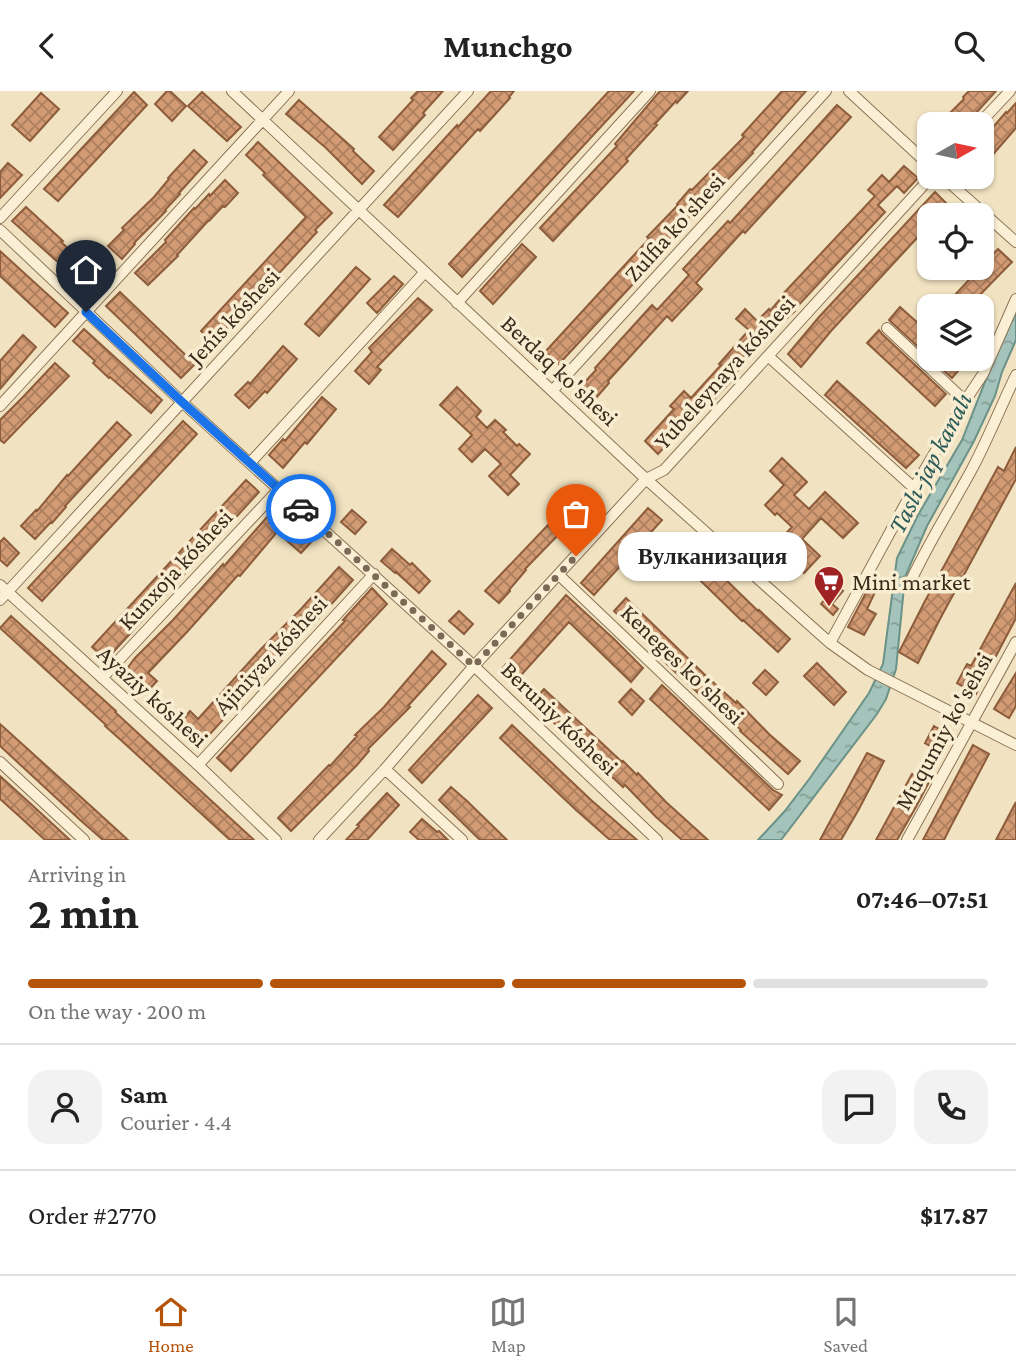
<!DOCTYPE html>
<meta charset="utf-8">
<style>
:root{--surface:#fff;--page:#f2f2f2;--text:#222;--muted:#767676;--line:#e0e0e0;--accent:#b45309}
body{margin:0;font-family:"Crimson Pro",serif;background:var(--page);color:var(--text);height:100vh;display:flex;flex-direction:column;font-size:26px;white-space:nowrap}
*{box-sizing:border-box;margin:0}
p{font-size:23px;color:var(--muted)}
.icon{flex:none;width:38px;height:38px;fill:none;stroke:currentColor;stroke-width:2;stroke-linecap:round;stroke-linejoin:round}
.map{position:relative;height:749px;overflow:hidden}
.drawer{display:flex;flex-direction:column;background:var(--surface);flex:1}
.drawer>*{flex:none}
.needle{width:46px;rotate:81deg}
.controls{position:absolute;left:917px;top:21px;display:grid;gap:14px}
.controls a{display:grid;place-items:center;width:77px;height:77px;border-radius:14px;background:var(--surface);box-shadow:0 2px 5px #0004;font-size:35px}
.pin{position:absolute;display:grid;place-items:center;width:60px;height:60px;color:#fff;margin:-72px -30px;border-radius:50% 50% 50% 0;rotate:-45deg;box-shadow:0 0 7px #0007}
.pin .icon{rotate:45deg}
.courier{position:absolute;display:grid;place-items:center;width:70px;height:70px;margin:-35px;border:5px solid #1a73e8;border-radius:50%;background:#fff;color:#222;box-shadow:0 2px 9px #0007}
.bubble{position:absolute;height:49px;border-radius:21px;background:var(--surface);box-shadow:0 2px 5px #0004;font-size:23px;font-weight:700;line-height:49px;text-align:center}
.headline em{font-style:normal;font-weight:700}
.headline div{display:flex;flex-direction:column-reverse}
.headline{display:flex;align-items:center;justify-content:space-between;height:119px;padding:0 28px}
h1{font-size:46px;font-weight:700;line-height:52px}
.bar{display:grid;grid-template-columns:repeat(4,1fr);gap:10px 7px;align-content:center;height:84px;padding:0 28px}
.bar i{height:9px;border-radius:5px;background:var(--line)}
.bar .on{background:var(--accent)}
.bar p{grid-column:span 4}
.line{display:flex;align-items:center;gap:18px;padding:0 28px;border-top:2px solid var(--line)}
.line div{flex:1}
.round{display:grid;place-items:center;flex:none;width:74px;height:74px;border-radius:21px;background:var(--page)}
header{display:flex;justify-content:space-between;align-items:center;height:91px;padding:0 28px;background:var(--surface);font-size:32px;font-weight:700}
.tab-bar{display:flex;justify-content:space-around;align-items:center;height:98px;border-top:2px solid var(--line);background:var(--surface);font-size:19px;color:var(--muted)}
.tab-bar a{display:grid;justify-items:center;gap:4px}
.tab-bar .on{color:var(--accent)}
.map>svg:first-child{display:block}
</style>
<header><svg class="icon" aria-label="back" viewBox="0 0 24 24"><path d="M15 5l-7 7 7 7"/></svg>Munchgo<svg class="icon" aria-label="search" viewBox="0 0 24 24"><circle cx="10" cy="10" r="6"/><path d="M15 15l6 6"/></svg></header>
<div class="map">
<svg width="1016" height="749" viewBox="0 0 1016 749">
<defs>
<pattern id="water-ripples" width="26" height="14" patternUnits="userSpaceOnUse" patternTransform="scale(1.75)"><rect width="26" height="14" fill="#a4c3ba"/><path d="M2 4q2-2 4 0t4 0M15 11q2-2 4 0t4 0" fill="none" stroke="#879f97"/></pattern>
<pattern id="building-cross-hatch" width="8" height="8" patternUnits="userSpaceOnUse" patternTransform="scale(1.75)"><rect width="8" height="8" fill="#d29b74"/><path d="M0 0l8 8M0 8l8-8" fill="none" stroke="#ac7f5f"/></pattern>
</defs>
<rect width="100%" height="100%" fill="#f1e3c1"/>
<path fill="url(#water-ripples)" stroke="#6a9288" stroke-width="2" d="M1016,220V249L1002,281L995,305L974,350L927,435L905,486L896,578L886,608L877,623L781,749H758L784,721L810,687L869,602L883,573L897,467L918,424L962,349L985,291Z"/>
<path fill="url(#building-cross-hatch)" stroke="#8d5c3b" stroke-width="2" d="M167,0H170L186,15L172,30L155,13Z
M418,0H443L423,22L425,24L393,59L379,46L413,9L411,7Z
M491,0H514L509,6L510,7L480,40L478,38L398,126L384,114L457,34L458,36Z
M609,0H634L462,186L449,173Z
M660,0H688L677,12L676,10L655,33L657,34L626,68L628,70L553,150L540,137L617,55L615,53Z
M782,0H806L752,61L753,62L707,110L706,108L688,128L689,129L659,160L661,161L646,179L559,273L545,261L634,164L649,148L647,146L678,114L677,113L690,98L692,99L744,46L742,44Z
M969,0H996L966,33H939L964,8L963,6Z
M134,1L147,14L58,110L44,98Z
M202,1L241,36L227,50L188,15Z
M41,2L59,18L30,50L12,34Z
M299,9L354,58L353,60L374,80L362,93L326,57L286,23Z
M1016,12V37L982,76V49L1006,21L1007,22Z
M837,14L851,26L745,142L743,140L696,192L702,198L672,230L667,225L608,290L609,292L596,307L582,294L596,279L595,277L652,214L657,219L689,184L683,178L728,130L730,132Z
M258,51L332,122L315,139L317,141L214,253L201,240L306,126L263,84L265,82L246,64Z
M194,59L207,71L179,102L180,103L165,119L166,120L134,152L135,153L122,168L108,155L124,139L122,137L154,106L169,88L168,87Z
M8,72L22,84L0,107V81Z
M904,75L918,87L904,102L897,95L878,114L885,121L794,219L795,220L770,242L771,243L732,286L733,288L705,318L698,312L683,329L686,332L658,363L645,350L674,318L670,315L684,300L691,307L721,274L719,273L749,239L736,228L745,218L757,230L769,218L770,220L782,206L781,205L875,105L868,99L882,84L889,91Z
M225,89L238,102L225,116L223,115L209,130H208L177,164L178,165L148,194L135,182L166,151L165,149L194,117L195,118L209,103L210,105Z
M935,101L948,114L938,124H929V134L831,240L801,276L788,263L819,226Z
M26,116L63,150L61,151L100,186L87,200L70,184L71,183L12,130Z
M522,153L536,166L493,213L480,200Z
M998,158L1012,171L969,215H961L952,207Z
M0,160L68,222L55,236L0,185Z
M356,176L370,188L319,245L305,233Z
M394,185L403,193L377,222L367,212Z
M120,201L195,273L181,287L106,215Z
M418,207L432,219L377,276L381,279L369,293L355,280L372,261L369,257Z
M900,216L929,242V266L889,229Z
M84,238L162,309L151,322L110,286L109,287L93,272L95,270L73,250Z
M879,239L882,243L946,303L935,315L867,252Z
M23,244L36,256L0,298V270Z
M283,255L297,268L267,302L265,300L249,317L235,304L248,291L250,293Z
M931,268H956L963,274L952,287Z
M55,272L69,285L4,352L0,349V329L23,306Z
M837,290L919,364L906,377L825,304Z
M457,296L481,320L476,326L487,337L495,329L506,339L503,341L517,355L519,353L530,363L510,384L519,393L508,404L489,385L501,373L485,358L472,371L459,358L472,344L440,314Z
M322,306L336,318L307,353L305,351L283,377L269,364L283,348L285,350Z
M183,330L197,343L42,510L28,497Z
M117,331L131,344L65,415L66,416L52,432L51,431L35,448L21,435L36,419L37,420L67,384L68,385Z
M1016,356V388L940,528L918,572L899,561L925,510L998,376L1004,380Z
M782,367L807,391L794,404L809,418L825,401L858,432L843,447L821,427L802,448L820,465L804,482L775,454L792,436L777,422L775,424L765,414L784,394L770,380Z
M246,389L259,401L106,569L92,556Z
M275,417L313,449L301,462L277,441L240,485L238,484L187,541L148,582L157,590L145,603L123,583L135,567L173,529L223,473L224,475Z
M648,417L662,429L594,504L581,492Z
M567,418L577,428L564,442L562,440L525,478L526,479L509,499L510,500L499,512L485,500L548,434L550,436Z
M352,419L366,431L355,443L341,431Z
M681,445L758,520L759,519L790,548L778,561L743,529L742,530L668,458Z
M4,447L19,462L7,475L0,469V451Z
M392,458L410,474L412,472L430,490L419,502L396,481L395,482L381,470Z
M339,476L353,489L317,529L277,569L200,654L178,634L190,620L198,628L261,558L301,518Z
M833,492L843,500L832,513L838,518L833,524L821,513L825,508L822,505Z
M1016,492V527L976,603L957,592L967,573L971,575Z
M869,496L876,499L867,518L876,523L864,544L848,536Z
M372,497L387,513L231,680L217,667L345,530L343,529Z
M566,504L615,549L643,577L631,591L569,531L513,593L500,580Z
M626,507L704,583L736,612L737,610L769,643L800,670L788,683L740,640L741,639L721,620L720,622L673,579L614,520Z
M459,520L473,533L464,543L449,530Z
M11,525L116,620L115,621L254,749H230L123,651L105,635L106,634L0,537Z
M432,560L446,573L408,615L410,616L368,658L369,660L357,674L291,740L278,727L329,674L330,675L357,645L355,644L384,616Z
M817,572L846,601L834,614L804,585Z
M765,579L778,591L766,604L753,592Z
M1016,582V615L1009,627L994,618Z
M662,594L773,699L782,704L769,719L650,608Z
M544,598L622,671L623,670L637,684L638,682L666,711L708,749H682L656,726L625,694L623,696L608,682V683L577,653L576,654L562,641L563,640L532,612Z
M631,598L644,610L632,624L619,611Z
M478,604L492,617L422,692L409,679Z
M0,633L93,717L128,749H103L79,728L0,655Z
M512,634L591,709L637,749H610L576,719L500,647Z
M934,635L951,645L942,662L925,652Z
M973,654L989,663L951,735L944,749H923Z
M867,662L884,670L859,718L841,749H820Z
M912,683L929,691L916,716L897,749H876Z
M0,685L32,714L70,749H45L19,725L0,708Z
M451,696L467,710L507,749H480L439,709Z
M387,702L399,714L367,749H346L359,735L357,734Z
M1016,711V749H996L1007,728Z
M422,728L437,741L439,740L448,749H419L410,741Z"/>
<g fill="none" stroke-linecap="round" stroke-linejoin="round">
<g stroke="#8c7357" stroke-width="12">
<path id="minor" d="M232,0L646,388L830,552L868,579L1016,654
M849,0L929,74
M979,33L1010,0
M943,86L1016,151
M0,127L117,0
M0,139L182,311L474,575L657,749
M457,212L650,0
M887,237L965,310
M768,265L914,397
M552,300L826,0
M0,315L289,0
M250,372L425,181
M559,484L778,693
M0,494L198,674L276,749
M909,494C927,454 951,417 972,378C988,348 1001,315 1016,284
M0,509L468,0
M830,552L914,397L965,310L983,283L1016,208
M102,587L279,398
M0,671L84,749
M198,674L374,483
M385,678L462,749
M319,749L385,678L474,575L646,388L664,379L931,86
M907,749L1016,551"/>
</g>
<use href="#minor" stroke="#fbf0d5" stroke-width="10"/>
</g>
<g fill="none" stroke-linecap="round" stroke-linejoin="round">
<path stroke="#7b6b56" stroke-width="7" stroke-dasharray="0 12.6" d="M301,418L474,575L576,465"/>
<path stroke="#1a73e8" stroke-width="9" d="M86,221L182,311L301,418"/>
</g>
<defs>
<g id="supermarket-pin" transform="scale(1.575)"><path d="M0 17L-7.5 6A9.5 9.5 0 1 1 7.5 6Z" fill="#a02324" stroke="#f8edd1"/><path d="M-6-5.5h2.5l.6 2H6L4.5 2H-2.5L-4.4-4H-6ZM-1.5 3.2a1.3 1.3 0 1 0 .1 0ZM3 3.2a1.3 1.3 0 1 0 .1 0Z" fill="#fff"/></g>
</defs>
<g fill-rule="evenodd">
<use href="#supermarket-pin" x="829" y="490"/>
</g>
<g text-anchor="middle" dominant-baseline="central" stroke-width="7" stroke-linejoin="round" paint-order="stroke">
<g font-size="24" fill="#3b2b1d" stroke="#f8edd1">
<text transform="translate(674 136) rotate(-48)">Zulfia ko'shesi</text>
<text transform="translate(233 225) rotate(-47)">Jeńis kóshesi</text>
<text transform="translate(560 279) rotate(43)">Berdaq ko'shesi</text>
<text transform="translate(724 281) rotate(-48)">Yubeleynaya kóshesi</text>
<text transform="translate(175 478) rotate(-47)">Kunxoja kóshesi</text>
<text transform="translate(270 564) rotate(-47)">Ájiniyaz kóshesi</text>
<text transform="translate(683 573) rotate(44)">Keneges ko'shesi</text>
<text transform="translate(153 605) rotate(42)">Ayaziy kóshesi</text>
<text transform="translate(560 627) rotate(44)">Beruniy kóshesi</text>
<text transform="translate(943 640) rotate(-61)">Muqumiy ko'sehsi</text>
</g>
<g font-size="24" fill="#3b2b1d" stroke="#f8edd1" text-anchor="start">
<text x="852" y="490">Mini market</text>
</g>
<g font-size="26" font-style="italic" fill="#2b5c59" stroke="#f8edd1">
<text transform="translate(930 372) rotate(-63)">Taslı-jap kanalı</text>
</g>
</g>
</svg>
<div class="controls">
<a><svg class="needle" viewBox="-14 -14 28 28"><path d="M0-13l5 13h-10z" fill="#e53935"/><path d="M0 13l5-13h-10z" fill="#767676"/></svg></a>
<a><svg class="icon" aria-label="locate" viewBox="0 0 24 24"><circle cx="12" cy="12" r="6"/><path d="M12 2v4M12 18v4M2 12h4M18 12h4"/></svg></a>
<a><svg class="icon" aria-label="layers" viewBox="0 0 24 24"><path d="M12 4l9 5-9 5-9-5zM3 14l9 5 9-5"/></svg></a>
</div>
<div class="pin" style="left:576px;top:465px;background:#ea580c"><svg class="icon" aria-label="bag" viewBox="0 0 24 24"><path d="M5 8h14l-1 12H6zM9 8a3 3 0 0 1 6 0"/></svg></div>
<div class="pin" style="left:86px;top:221px;background:#1f2937"><svg class="icon" aria-label="home" viewBox="0 0 24 24"><path d="M3 11l9-7 9 7M6 9v11h12V9"/></svg></div>
<div class="courier" style="left:301px;top:418px"><svg class="icon" aria-label="car" viewBox="0 0 24 24"><path d="M5 17H2v-5l4-1 3-4h7l3 4 3 1v5h-3M9 17h6M6 11h13"/><circle cx="7" cy="17" r="2"/><circle cx="17" cy="17" r="2"/></svg></div>
<div class="bubble" style="left:618px;top:441px;width:189px">Вулканизация</div>
</div>
<section class="drawer">
<div class="headline"><div><h1>2 min</h1><p>Arriving in</p></div><em>07:46–07:51</em></div>
<div class="bar"><i class="on"></i><i class="on"></i><i class="on"></i><i></i><p>On the way · 200 m</p></div>
<div class="line" style="height:126px"><a class="round"><svg class="icon" aria-label="person" viewBox="0 0 24 24"><circle cx="12" cy="8" r="4"/><path d="M4 21q1-7 8-7t8 7"/></svg></a><div><b>Sam</b><p>Courier · 4.4</p></div><a class="round"><svg class="icon" aria-label="chat" viewBox="0 0 24 24"><path d="M4 5h16v11H9l-5 4z"/></svg></a><a class="round"><svg class="icon" aria-label="phone" viewBox="0 0 24 24"><path d="M5 4h4l2 5-3 2q2 4 5 5l2-3 5 2v4C11 20 4 13 5 4z"/></svg></a></div>
<div class="line" style="height:91px"><div>Order #2770</div><b>$17.87</b></div>
</section>
<nav class="tab-bar">
<a class="on"><svg class="icon" aria-label="home" viewBox="0 0 24 24"><path d="M3 11l9-7 9 7M6 9v11h12V9"/></svg>Home</a>
<a><svg class="icon" aria-label="map" viewBox="0 0 24 24"><path d="M3 6l6-2 6 2 6-2v14l-6 2-6-2-6 2zM9 4v14M15 6v14"/></svg>Map</a>
<a><svg class="icon" aria-label="saved" viewBox="0 0 24 24"><path d="M7 4h10v16l-5-4-5 4z"/></svg>Saved</a>
</nav>
